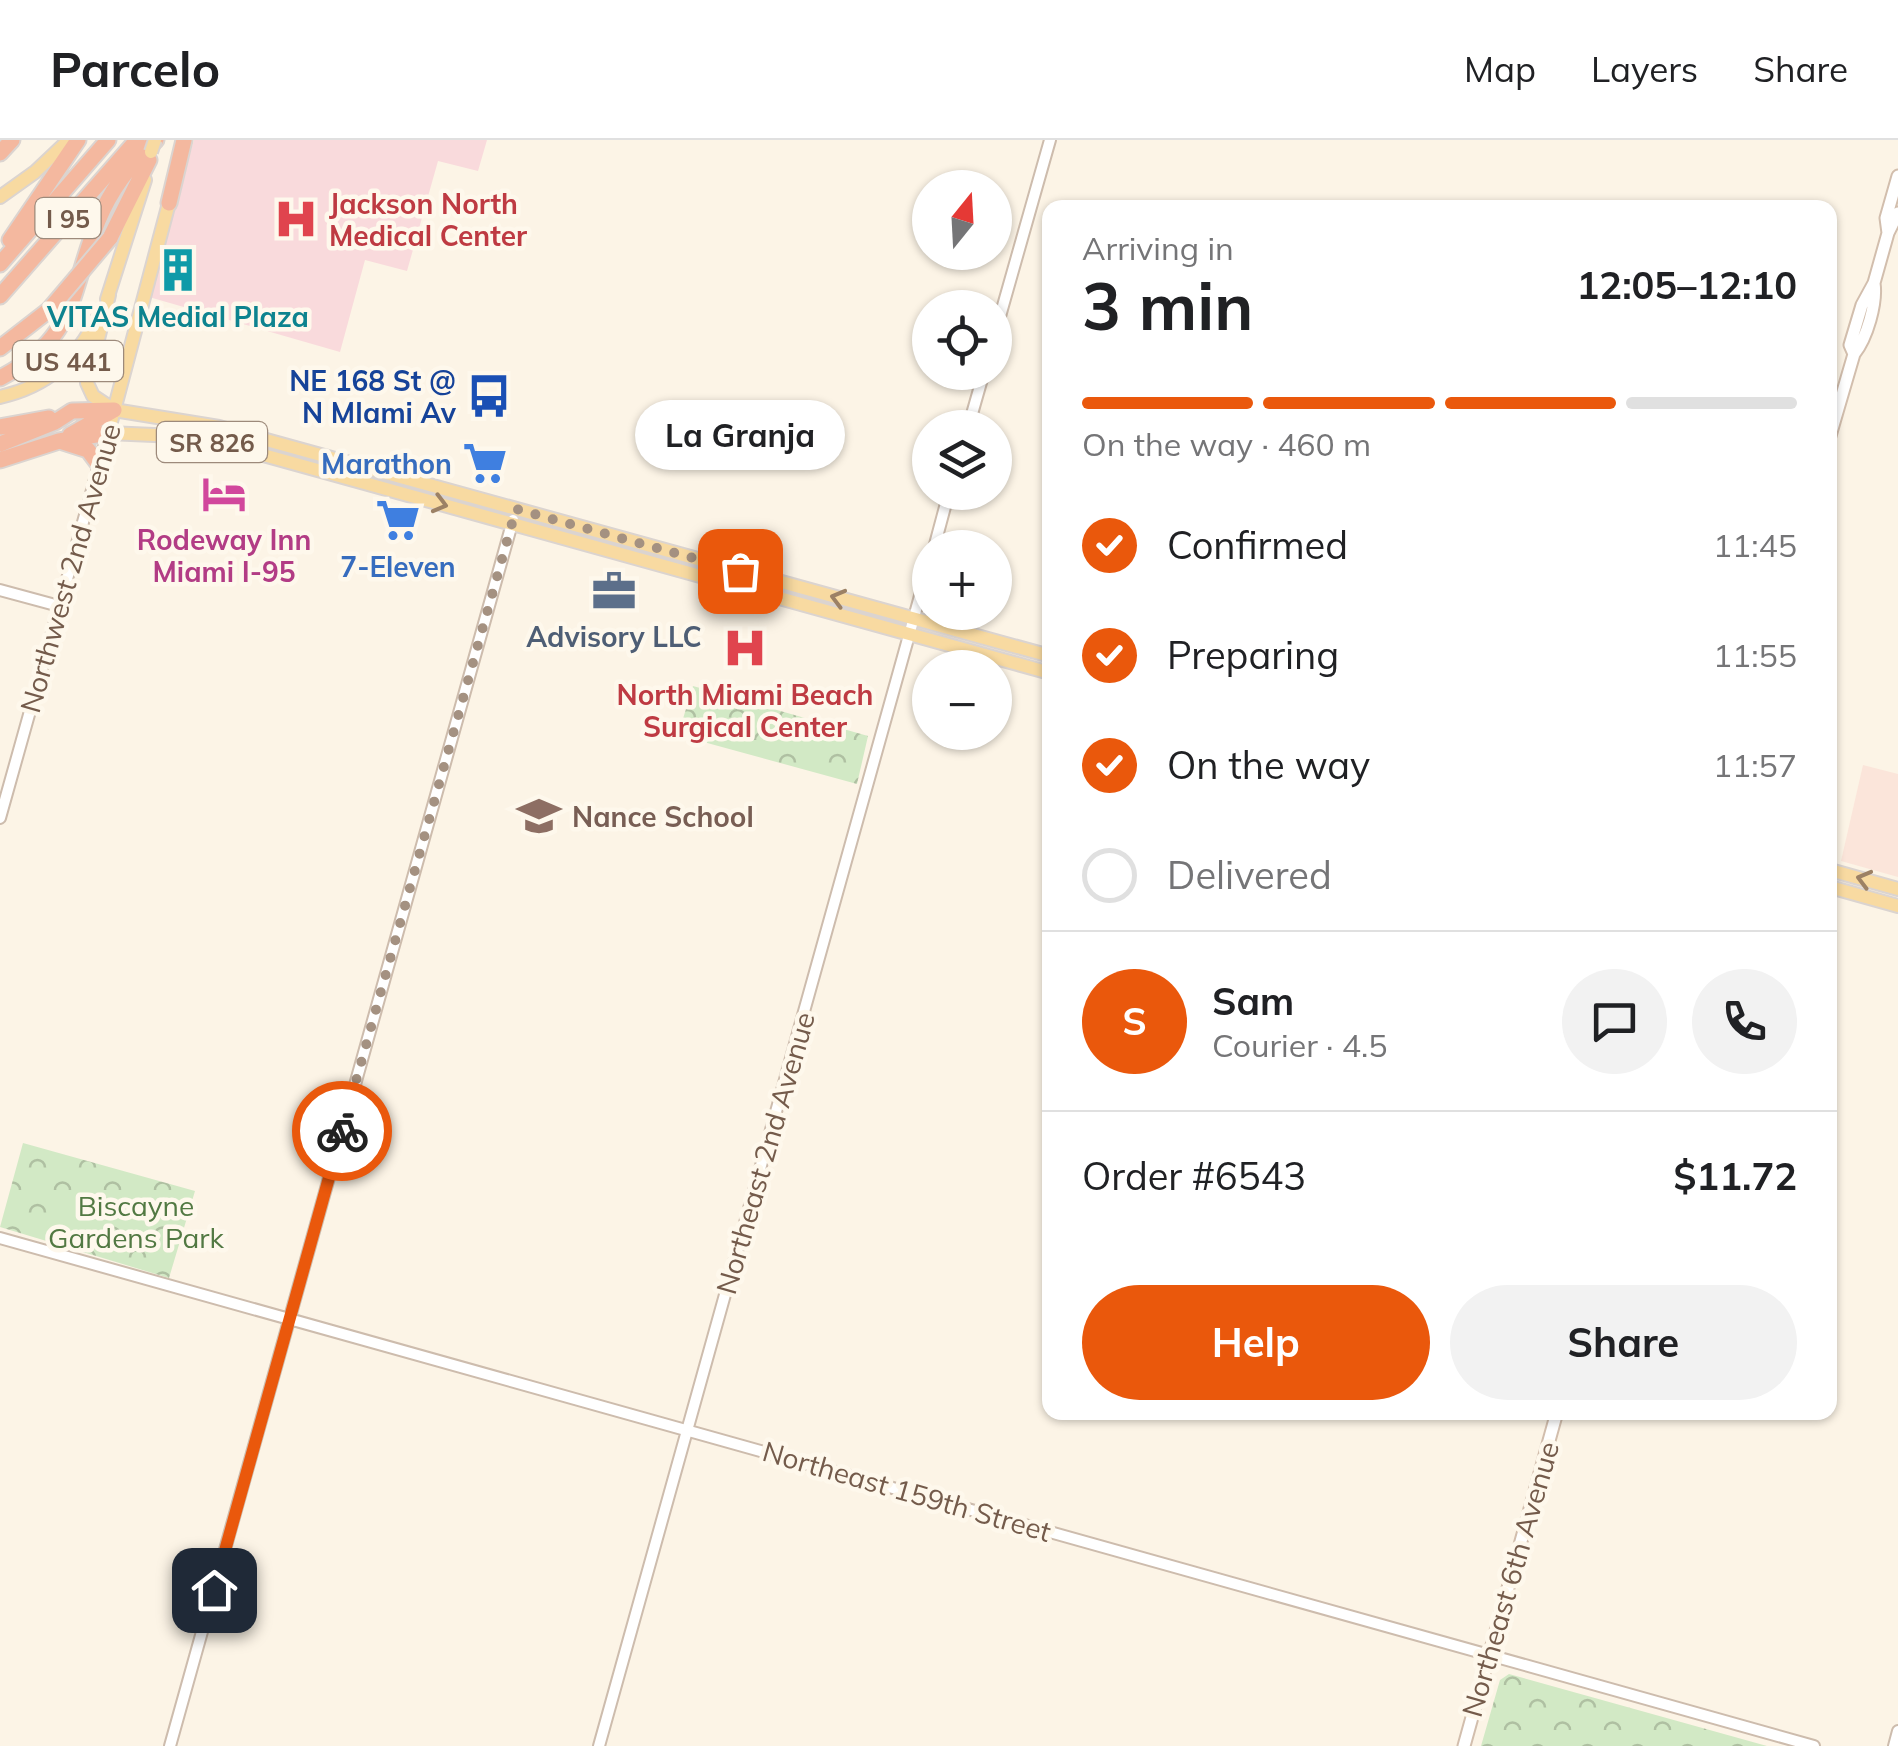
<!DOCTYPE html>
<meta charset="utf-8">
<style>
:root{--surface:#fff;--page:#f2f2f2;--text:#202124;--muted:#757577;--line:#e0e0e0;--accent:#ea580c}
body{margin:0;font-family:Mulish,sans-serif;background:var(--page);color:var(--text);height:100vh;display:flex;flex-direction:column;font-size:38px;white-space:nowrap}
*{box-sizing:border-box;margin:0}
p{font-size:32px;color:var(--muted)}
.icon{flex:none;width:55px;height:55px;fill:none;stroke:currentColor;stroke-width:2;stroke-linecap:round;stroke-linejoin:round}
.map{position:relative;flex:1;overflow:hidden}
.sheet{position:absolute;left:1042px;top:60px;width:795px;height:1220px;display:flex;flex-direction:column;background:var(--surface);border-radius:20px;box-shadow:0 2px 8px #0004}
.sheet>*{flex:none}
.needle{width:65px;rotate:18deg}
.buttons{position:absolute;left:912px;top:30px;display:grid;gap:20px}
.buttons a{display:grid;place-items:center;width:100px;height:100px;border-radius:50%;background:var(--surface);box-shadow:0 2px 8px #0004;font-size:50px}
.pin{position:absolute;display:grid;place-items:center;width:85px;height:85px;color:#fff;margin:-42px;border-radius:20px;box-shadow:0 5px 15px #0006}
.courier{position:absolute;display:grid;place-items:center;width:100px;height:100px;margin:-50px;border:8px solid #ea580c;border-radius:50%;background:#fff;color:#222;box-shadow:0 2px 12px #0007}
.bubble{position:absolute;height:70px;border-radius:35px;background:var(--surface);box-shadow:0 2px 8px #0004;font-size:32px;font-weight:700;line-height:70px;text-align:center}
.summary em{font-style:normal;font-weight:700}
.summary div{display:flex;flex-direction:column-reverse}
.summary{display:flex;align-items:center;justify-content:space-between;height:170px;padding:0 40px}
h1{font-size:65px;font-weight:700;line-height:75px}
.bar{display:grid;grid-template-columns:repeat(4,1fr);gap:15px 10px;align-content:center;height:120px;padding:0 40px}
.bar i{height:12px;border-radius:8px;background:var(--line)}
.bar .current{background:var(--accent)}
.bar p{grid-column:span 4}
.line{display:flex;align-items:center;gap:25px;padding:0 40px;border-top:2px solid var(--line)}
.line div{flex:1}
.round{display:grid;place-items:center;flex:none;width:105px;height:105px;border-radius:52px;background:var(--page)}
ol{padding:0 40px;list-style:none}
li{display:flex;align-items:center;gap:30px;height:110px}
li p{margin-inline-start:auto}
li .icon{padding:10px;border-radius:50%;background:var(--accent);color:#fff;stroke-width:4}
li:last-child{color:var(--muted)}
li i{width:55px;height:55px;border:5px solid var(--line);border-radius:50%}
.action{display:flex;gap:20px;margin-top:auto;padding:20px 40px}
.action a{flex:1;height:115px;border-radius:60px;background:var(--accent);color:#fff;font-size:40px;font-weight:700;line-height:115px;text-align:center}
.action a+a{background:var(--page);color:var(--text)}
header{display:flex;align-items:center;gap:60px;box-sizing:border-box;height:140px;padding:0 50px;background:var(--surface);border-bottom:2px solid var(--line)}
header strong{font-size:48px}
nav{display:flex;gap:55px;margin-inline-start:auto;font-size:35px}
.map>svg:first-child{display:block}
</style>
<header>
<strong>Parcelo</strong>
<nav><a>Map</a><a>Layers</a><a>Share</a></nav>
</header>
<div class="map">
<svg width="1898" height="1606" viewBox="0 0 1898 1606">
<defs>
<pattern id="park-crowns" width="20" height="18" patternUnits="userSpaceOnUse" patternTransform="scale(2.5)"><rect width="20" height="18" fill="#d2e9c5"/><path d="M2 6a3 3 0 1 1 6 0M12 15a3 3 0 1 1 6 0" fill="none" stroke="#afc0a2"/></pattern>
</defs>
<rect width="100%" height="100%" fill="#fcf4e6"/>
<path fill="#fbe5da" d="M1863,625L1898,634V737L1841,721Z"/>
<path fill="#f9dadc" d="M194,0H487L478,31L438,21L407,131L365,120L340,212L149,157Z"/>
<path fill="url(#park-crowns)" d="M693,546L868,596L857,644L678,595Z
M23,1003L195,1051L169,1138L0,1087Z
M1509,1534L1767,1606H1481L1500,1540Z"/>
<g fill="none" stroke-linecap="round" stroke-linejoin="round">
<g stroke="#cdbcad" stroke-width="14">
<path id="tertiary" d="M995,194L1050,0
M968,288L984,232
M934,408L949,352
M0,450L59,466
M0,678L108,293
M0,1098L1814,1606
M170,1606L513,380
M599,1606L930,420
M1894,1606L1898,1591"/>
</g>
<g stroke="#d2bead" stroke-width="15">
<path id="secondary" d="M1888,93L1886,78L1898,36
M1854,214L1850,205L1862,165L1874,143L1888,93L1898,73
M1830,296L1854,214C1867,198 1877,163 1874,143
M1464,1606L1557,1272"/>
</g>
<g stroke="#dbd4d0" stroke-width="16">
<path id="primary" d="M0,57L35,32L69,0
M109,155L87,243L93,256L114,270L219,287L1050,516
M107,159L145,40
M0,257C48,246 76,220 98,177
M108,293L177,296L231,306L1050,533
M108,293L169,63
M1830,730L1898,749
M1830,747L1898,766"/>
</g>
<g stroke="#dbd4d0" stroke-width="19">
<path id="motorway" d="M0,13L12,0
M169,63L184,0
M110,98L149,20
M10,100L78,0
M0,124L108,0
M0,156L137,0
M0,208L49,170
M0,238C79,197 69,153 98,81C111,49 131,23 156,0
M0,287L49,278
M70,295L114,270
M63,302L88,310L100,326
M0,304L55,282L72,271L114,270
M0,320L59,301L108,293"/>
</g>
<use href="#tertiary" stroke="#fff" stroke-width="10"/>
<use href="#secondary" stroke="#fff" stroke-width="11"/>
<use href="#primary" stroke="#f8daa1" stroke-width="12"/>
<use href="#motorway" stroke="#f4b89f" stroke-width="15"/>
<g stroke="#dbd4d0" stroke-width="16" stroke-linecap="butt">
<path id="primary-bridge" d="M151,12L155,0"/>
</g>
<g stroke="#dbd4d0" stroke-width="19" stroke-linecap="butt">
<path id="motorway-bridge" d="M49,170L110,98"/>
</g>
<use href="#primary-bridge" stroke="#f8daa1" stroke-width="12"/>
<use href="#motorway-bridge" stroke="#f4b89f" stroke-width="15"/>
</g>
<defs><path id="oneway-chevron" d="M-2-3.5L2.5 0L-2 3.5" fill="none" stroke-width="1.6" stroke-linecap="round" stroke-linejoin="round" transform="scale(2.5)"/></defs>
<g stroke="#9c8165">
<use href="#oneway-chevron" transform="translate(440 364) rotate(15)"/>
<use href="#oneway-chevron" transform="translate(838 458) rotate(-165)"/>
<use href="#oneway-chevron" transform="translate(1864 739) rotate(-165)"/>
</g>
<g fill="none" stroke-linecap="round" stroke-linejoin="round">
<path stroke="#a49181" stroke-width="10" stroke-dasharray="0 18" d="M342,991L516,369L740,431"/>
<path stroke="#ea580c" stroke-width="12" d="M214,1450L342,991"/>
</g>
<defs>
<g id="hospital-bare" transform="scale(3.45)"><path d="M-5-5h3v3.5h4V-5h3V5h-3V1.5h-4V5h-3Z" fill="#e0444e" stroke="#fef8ec" stroke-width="2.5" paint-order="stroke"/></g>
<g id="building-bare" transform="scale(3.45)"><path d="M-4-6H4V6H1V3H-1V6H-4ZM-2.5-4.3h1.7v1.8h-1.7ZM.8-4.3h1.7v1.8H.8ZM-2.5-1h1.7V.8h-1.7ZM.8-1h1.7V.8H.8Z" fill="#0f9aa8" stroke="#fef8ec" stroke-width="2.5" paint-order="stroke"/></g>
<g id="bus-bare" transform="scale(3.45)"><path d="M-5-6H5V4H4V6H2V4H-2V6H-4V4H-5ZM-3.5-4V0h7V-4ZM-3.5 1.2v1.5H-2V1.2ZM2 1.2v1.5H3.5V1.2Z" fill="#1a4fb4" stroke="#fef8ec" stroke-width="2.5" paint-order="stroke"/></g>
<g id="supermarket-bare" transform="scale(3.45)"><path d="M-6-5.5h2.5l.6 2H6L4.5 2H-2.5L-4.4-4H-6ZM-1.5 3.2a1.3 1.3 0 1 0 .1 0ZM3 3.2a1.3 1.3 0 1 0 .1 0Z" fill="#3f7fe0" stroke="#fef8ec" stroke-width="2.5" paint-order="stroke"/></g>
<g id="hotel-bare" transform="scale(3.45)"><path d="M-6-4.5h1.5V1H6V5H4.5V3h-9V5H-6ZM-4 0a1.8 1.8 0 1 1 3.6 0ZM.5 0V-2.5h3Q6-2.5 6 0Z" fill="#d1479c" stroke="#fef8ec" stroke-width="2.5" paint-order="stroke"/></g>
<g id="office-bare" transform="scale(3.45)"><path d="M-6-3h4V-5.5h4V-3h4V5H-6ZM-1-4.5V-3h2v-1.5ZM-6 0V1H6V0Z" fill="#5c6f8a" stroke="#fef8ec" stroke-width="2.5" paint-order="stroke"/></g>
<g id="school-bare" transform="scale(3.45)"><path d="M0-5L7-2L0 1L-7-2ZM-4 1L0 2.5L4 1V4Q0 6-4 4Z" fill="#8d6e63" stroke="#fef8ec" stroke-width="2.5" paint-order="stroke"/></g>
</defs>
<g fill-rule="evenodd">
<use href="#hospital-bare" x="296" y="79"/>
<use href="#building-bare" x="178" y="130"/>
<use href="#bus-bare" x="489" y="256"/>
<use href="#supermarket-bare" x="485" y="323"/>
<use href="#hotel-bare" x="224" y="354"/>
<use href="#supermarket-bare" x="398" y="380"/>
<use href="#office-bare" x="614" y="451"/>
<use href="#hospital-bare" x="745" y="508"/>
<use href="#school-bare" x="539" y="676"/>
</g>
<g text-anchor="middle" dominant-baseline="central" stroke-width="9" stroke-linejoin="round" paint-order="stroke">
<g fill="#fef8ec" stroke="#9d8a7b" stroke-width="2.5">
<rect x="35.5" y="58" width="65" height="40" rx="8"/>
<rect x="13" y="201" width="110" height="40" rx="8"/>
<rect x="157" y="282" width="110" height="40" rx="8"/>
</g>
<g font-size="25" font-weight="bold" fill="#745b4b">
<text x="68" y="78">I 95</text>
<text x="68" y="221">US 441</text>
<text x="212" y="302">SR 826</text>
</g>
<g font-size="28" font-weight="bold" fill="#be3a42" stroke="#fef8ec" text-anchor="start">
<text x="329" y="63">Jackson North<tspan x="329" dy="32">Medical Center</tspan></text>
<text x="745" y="554" text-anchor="middle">North Miami Beach<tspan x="745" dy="32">Surgical Center</tspan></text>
</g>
<g font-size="28" font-weight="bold" fill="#0d838f" stroke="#fef8ec">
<text x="178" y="176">VITAS Medial Plaza</text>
</g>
<g font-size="28" font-weight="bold" fill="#164399" stroke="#fef8ec" text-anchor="end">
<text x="456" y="240">NE 168 St @<tspan x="456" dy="32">N MIami Av</tspan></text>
</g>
<g font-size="28" font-weight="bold" fill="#366cbe" stroke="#fef8ec" text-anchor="end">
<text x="452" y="323">Marathon</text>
<text x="398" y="426" text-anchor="middle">7-Eleven</text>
</g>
<g font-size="28" font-weight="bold" fill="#b23c85" stroke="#fef8ec">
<text x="224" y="399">Rodeway Inn<tspan x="224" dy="32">Miami I-95</tspan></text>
</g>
<g font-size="28" fill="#745b4b" stroke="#fef8ec">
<text transform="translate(70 428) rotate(-74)">Northwest 2nd Avenue</text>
<text transform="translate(765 1013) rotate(-74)">Northeast 2nd Avenue</text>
<text transform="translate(907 1351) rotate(16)">Northeast 159th Street</text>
<text transform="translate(1510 1439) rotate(-74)">Northeast 6th Avenue</text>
</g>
<g font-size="28" font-weight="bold" fill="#4e5e75" stroke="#fef8ec">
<text x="614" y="496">Advisory LLC</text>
</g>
<g font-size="28" font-weight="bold" fill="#785e54" stroke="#fef8ec" text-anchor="start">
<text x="572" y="676">Nance School</text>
</g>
<g font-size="28" fill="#527943" stroke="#fef8ec">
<text x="136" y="1065">Biscayne<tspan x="136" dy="32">Gardens Park</tspan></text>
</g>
</g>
</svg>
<div class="buttons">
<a><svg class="needle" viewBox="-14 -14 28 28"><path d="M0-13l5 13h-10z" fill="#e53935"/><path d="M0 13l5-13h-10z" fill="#757577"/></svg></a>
<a><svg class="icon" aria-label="locate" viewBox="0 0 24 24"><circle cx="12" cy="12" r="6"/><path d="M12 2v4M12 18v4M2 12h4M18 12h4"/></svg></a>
<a><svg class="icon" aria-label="layers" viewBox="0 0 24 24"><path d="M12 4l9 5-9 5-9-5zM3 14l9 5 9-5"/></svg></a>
<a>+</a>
<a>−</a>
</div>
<div class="pin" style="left:740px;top:431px;background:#ea580c"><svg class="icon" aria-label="bag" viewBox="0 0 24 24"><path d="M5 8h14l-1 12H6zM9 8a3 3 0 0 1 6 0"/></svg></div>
<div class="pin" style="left:214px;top:1450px;background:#1f2937"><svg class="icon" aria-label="home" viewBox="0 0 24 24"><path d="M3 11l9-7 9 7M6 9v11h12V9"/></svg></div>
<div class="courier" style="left:342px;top:991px"><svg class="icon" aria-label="bike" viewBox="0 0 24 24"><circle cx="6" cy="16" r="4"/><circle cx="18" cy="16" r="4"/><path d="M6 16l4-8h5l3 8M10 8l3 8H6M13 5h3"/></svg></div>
<div class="bubble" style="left:635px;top:260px;width:210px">La Granja</div>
<section class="sheet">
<div class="summary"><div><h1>3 min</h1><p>Arriving in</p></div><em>12:05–12:10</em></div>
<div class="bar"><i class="current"></i><i class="current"></i><i class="current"></i><i></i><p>On the way · 460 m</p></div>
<ol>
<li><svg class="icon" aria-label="check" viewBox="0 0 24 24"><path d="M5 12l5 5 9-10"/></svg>Confirmed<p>11:45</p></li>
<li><svg class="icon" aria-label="check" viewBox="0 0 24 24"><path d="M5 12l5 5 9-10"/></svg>Preparing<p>11:55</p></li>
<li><svg class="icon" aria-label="check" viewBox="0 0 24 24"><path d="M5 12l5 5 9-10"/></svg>On the way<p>11:57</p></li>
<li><i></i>Delivered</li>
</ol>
<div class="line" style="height:180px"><b class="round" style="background:var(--accent);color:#fff">S</b><div><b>Sam</b><p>Courier · 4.5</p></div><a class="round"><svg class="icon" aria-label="chat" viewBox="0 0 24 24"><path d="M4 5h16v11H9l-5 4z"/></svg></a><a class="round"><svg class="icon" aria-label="phone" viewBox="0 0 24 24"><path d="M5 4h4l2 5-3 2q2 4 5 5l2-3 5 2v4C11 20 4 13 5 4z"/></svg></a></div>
<div class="line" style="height:130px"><div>Order #6543</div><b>$11.72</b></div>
<div class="action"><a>Help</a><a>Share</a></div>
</section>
</div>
